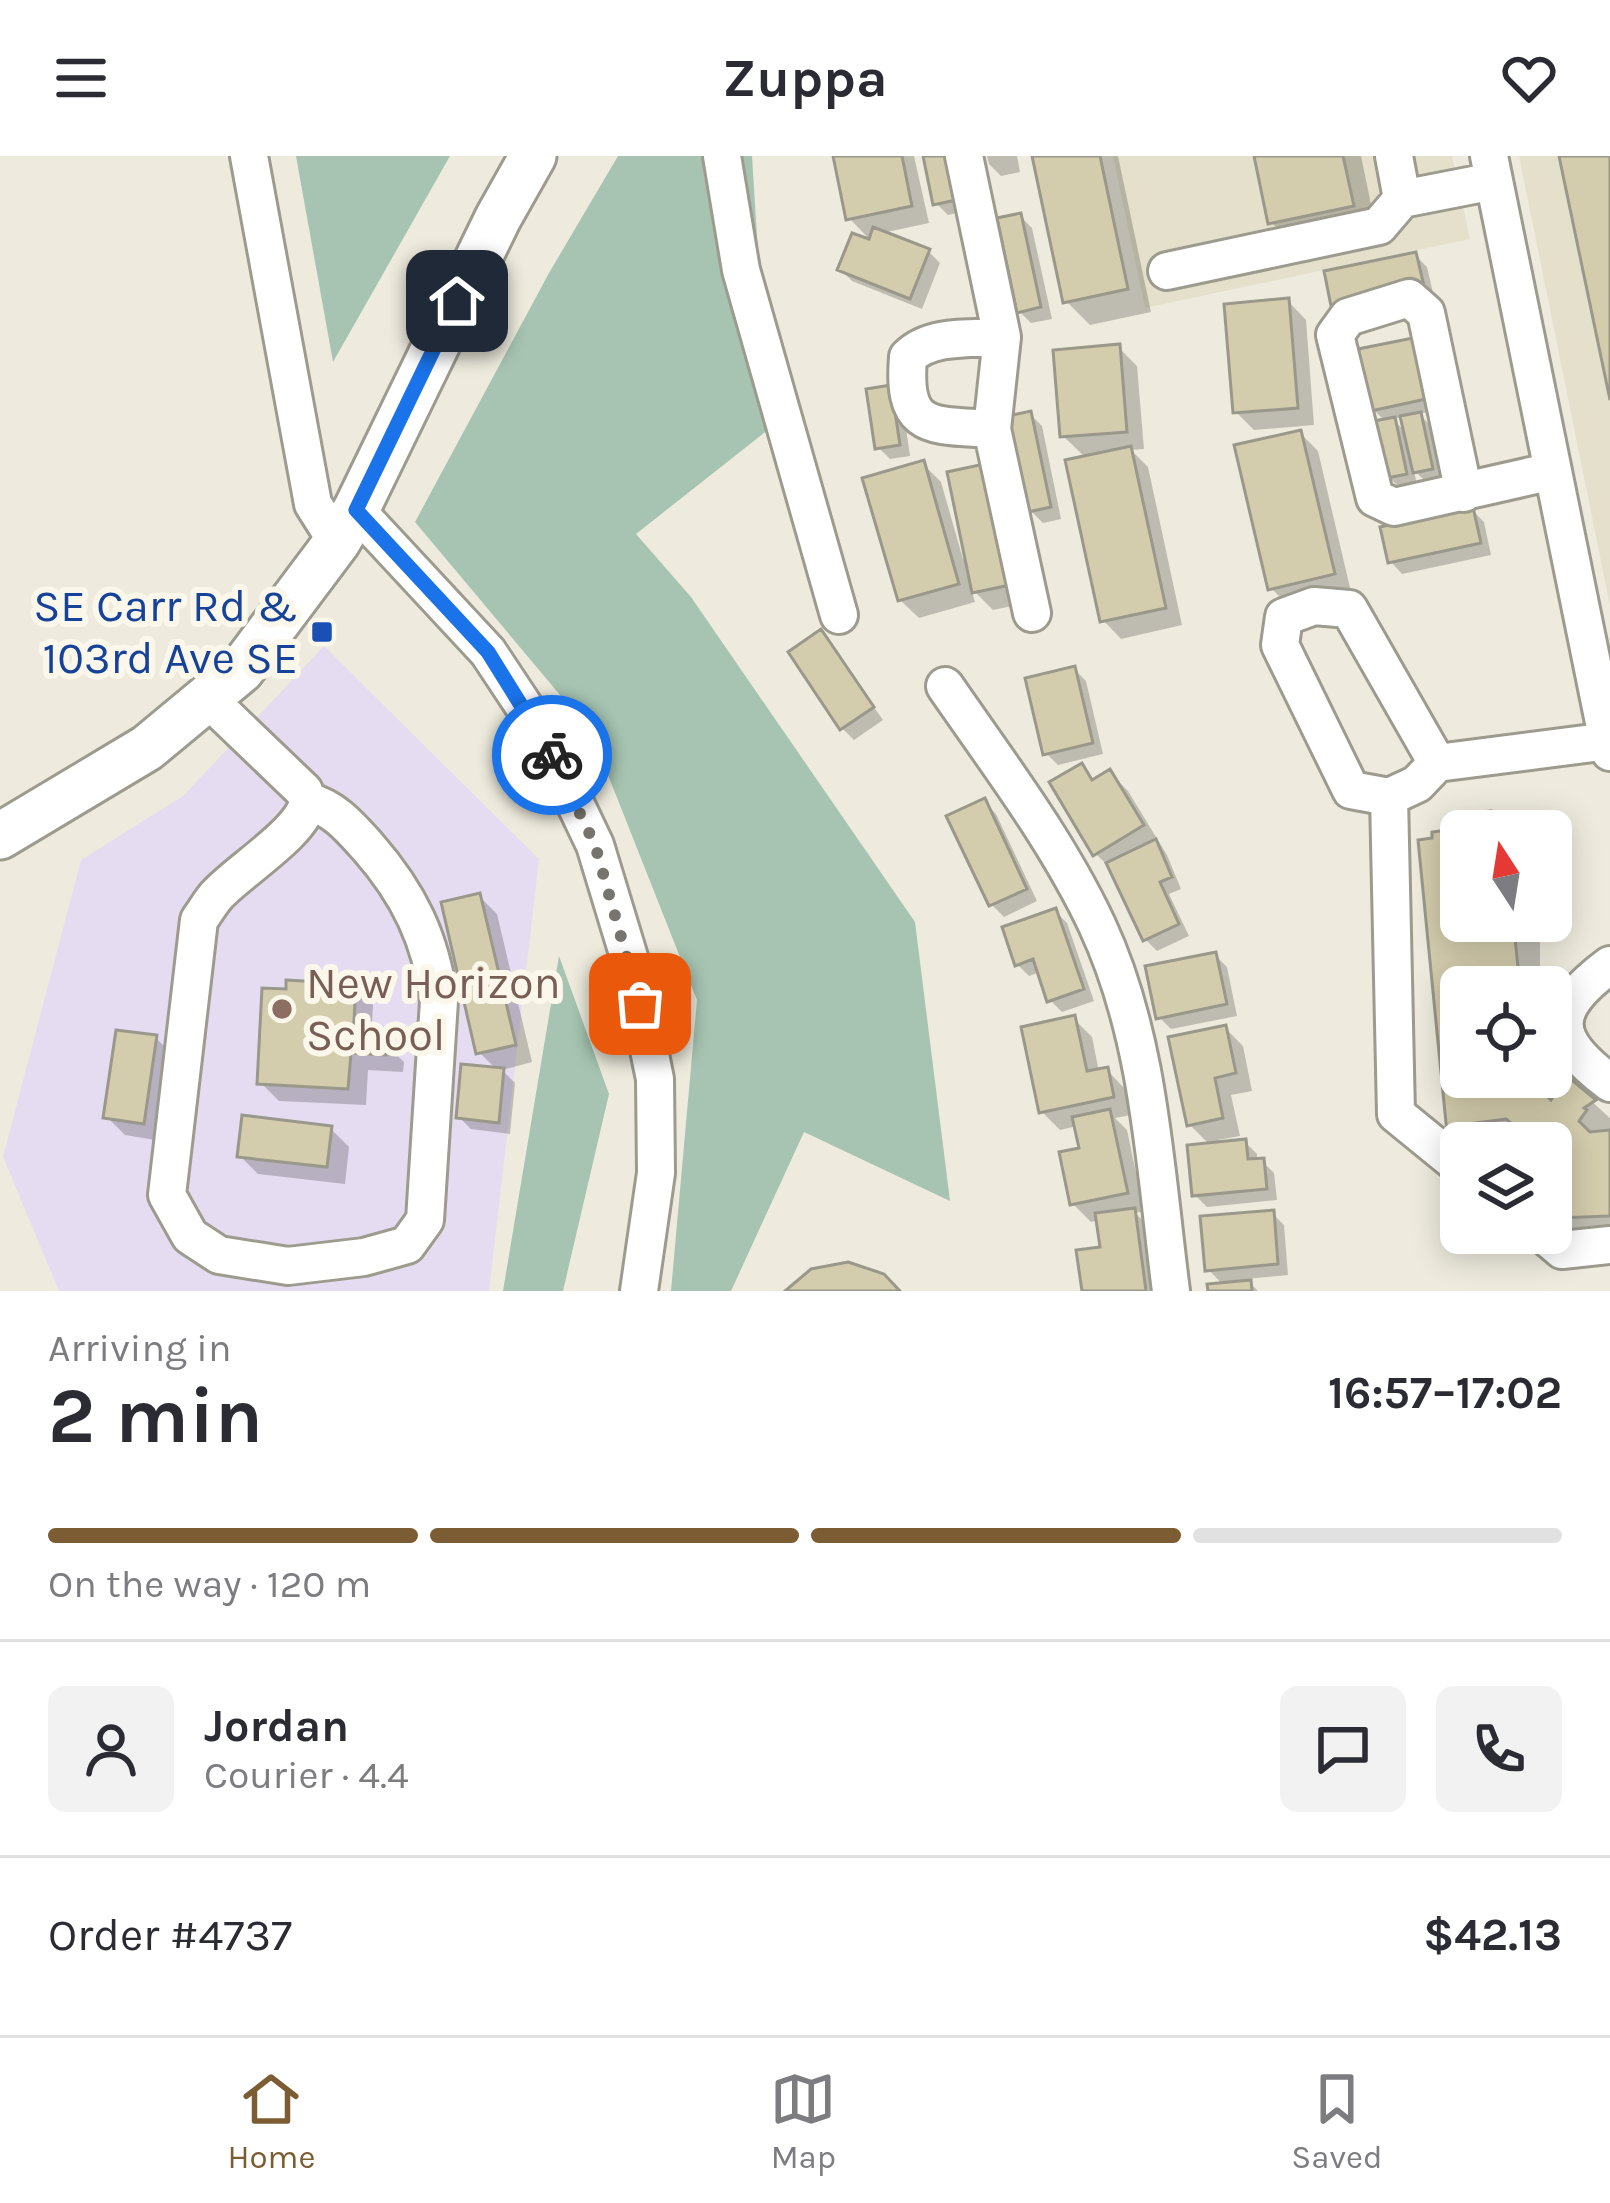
<!DOCTYPE html>
<meta charset="utf-8">
<style>
:root{--surface:#fff;--page:#f2f2f3;--text:#2b2b33;--muted:#7c7c81;--line:#e1e1e2;--accent:#7c5c32}
body{margin:0;font-family:Karla,sans-serif;background:var(--page);color:var(--text);height:100vh;display:flex;flex-direction:column;font-size:45px;white-space:nowrap}
*{box-sizing:border-box;margin:0}
p{font-size:39px;color:var(--muted)}
.icon{flex:none;width:66px;height:66px;fill:none;stroke:currentColor;stroke-width:2;stroke-linecap:round;stroke-linejoin:round}
.map{position:relative;height:1135px;overflow:hidden}
.details{display:flex;flex-direction:column;background:var(--surface);flex:1}
.details>*{flex:none}
.needle{width:78px;rotate:348deg}
.fabs{position:absolute;left:1440px;top:654px;display:grid;gap:24px}
.fabs a{display:grid;place-items:center;width:132px;height:132px;border-radius:18px;background:var(--surface);box-shadow:0 6px 30px #0003;font-size:60px}
.pin{position:absolute;display:grid;place-items:center;width:102px;height:102px;color:#fff;margin:-51px;border-radius:24px;box-shadow:0 6px 18px #0006}
.courier{position:absolute;display:grid;place-items:center;width:120px;height:120px;margin:-60px;border:9px solid #1a73e8;border-radius:50%;background:#fff;color:#222;box-shadow:0 3px 15px #0007}
.summary em{font-style:normal;font-weight:700}
.summary div{display:flex;flex-direction:column-reverse}
.summary{display:flex;align-items:center;justify-content:space-between;height:204px;padding:0 48px}
h1{font-size:78px;font-weight:700;line-height:90px}
.bar{display:grid;grid-template-columns:repeat(4,1fr);gap:18px 12px;align-content:center;height:144px;padding:0 48px}
.bar i{height:15px;border-radius:9px;background:var(--line)}
.bar .current{background:var(--accent)}
.bar p{grid-column:span 4}
.line{display:flex;align-items:center;gap:30px;padding:0 48px;border-top:3px solid var(--line)}
.line div{flex:1}
.round{display:grid;place-items:center;flex:none;width:126px;height:126px;border-radius:18px;background:var(--page)}
header{display:flex;justify-content:space-between;align-items:center;height:156px;padding:0 48px;background:var(--surface);font-size:54px;font-weight:700}
.dock{display:flex;justify-content:space-around;align-items:center;height:168px;border-top:3px solid var(--line);background:var(--surface);font-size:33px;color:var(--muted)}
.dock a{display:grid;justify-items:center;gap:6px}
.dock .current{color:var(--accent)}
.map>svg:first-child{display:block}
</style>
<header><svg class="icon" aria-label="menu" viewBox="0 0 24 24"><path d="M4 6h16M4 12h16M4 18h16"/></svg>Zuppa<svg class="icon" aria-label="heart" viewBox="0 0 24 24"><path d="M12 20l-8-8c-3-5 5-10 8-4 3-6 11-1 8 4z"/></svg></header>
<div class="map">
<svg width="1610" height="1135" viewBox="0 0 1610 1135">
<rect width="100%" height="100%" fill="#eeebde"/>
<path fill="#e4e0cc" d="M1113,0H1452L1470,83L1145,152Z
M1519,0H1610V450Z"/>
<path fill="#e5dcf1" d="M324,490L539,703L489,1135H59L3,1001L81,704L183,640Z"/>
<path fill="#a6c4b1" d="M296,0H450L333,206Z
M618,0H752L769,273L636,378L691,441L915,766L950,1045L804,976L731,1135H671L697,844L591,576L415,366L549,117Z
M559,800L609,938L563,1135H503Z"/>
<path fill="#0003" fill-rule="evenodd" d="M836,0H914L929,67L882,77L928,95L940,107L922,153L852,125L840,113L875,89L849,62Z
M926,0L966,55L948,59L936,47Z
M987,0H1017L1020,16L1001,20L989,8Z
M1035,0H1118L1151,156L1090,169L1066,145Z
M1257,0H1361L1376,73L1295,90L1271,66Z
M1020,60L1032,72L1052,163L1031,167L1019,155Z
M1415,99L1427,111L1434,141L1346,160L1334,148Z
M1288,145L1306,164L1314,269L1254,274L1236,256Z
M1412,185L1436,254L1419,258L1432,271L1443,324L1427,327L1414,314L1417,330L1401,333L1389,321L1386,266L1373,253ZM1404,261L1407,278L1393,263Z
M1118,191L1137,210L1144,293L1131,294L1148,311L1182,469L1121,483L1103,464L1086,302L1063,280Z
M869,236L902,245L910,300L890,303L878,291Z
M1030,258L1042,270L1061,363L1043,367L1031,355Z
M1300,277L1318,295L1351,436L1289,450L1271,432Z
M923,308L941,326L963,403L968,402L950,319L1027,447L993,454L971,432L975,446L919,462L900,444Z
M1472,354L1484,366L1491,399L1402,418L1391,406Z
M821,477L883,564L854,584L842,572Z
M1074,513L1086,525L1103,598L1058,609L1046,597Z
M1081,611L1095,625L1110,617L1128,635L1167,699L1181,733L1169,738L1189,780L1157,795L1145,783L1114,716L1096,698Z
M984,646L996,658L1037,745L1004,761L992,749Z
M1490,658L1505,673L1532,670L1537,675H1461V765H1551V689L1557,694L1565,744H1559V778L1540,785V831H1461V921H1549L1552,949L1568,924L1610,962V1084L1584,1085L1560,1061L1571,1028L1570,1015L1551,1000V987H1462L1450,976L1452,677Z
M479,740L497,758L532,906L502,914L515,927L510,978L471,973L459,961L497,914L479,896Z
M1055,755L1067,767L1094,845L1062,856L1050,844L1040,816L1029,820L1017,808Z
M1215,799L1227,811L1237,860L1171,873L1159,861Z
M355,831L373,849L371,887L385,888L404,906L403,916L368,914L366,949L279,945L260,926Z
M1074,863L1092,881L1099,916L1107,914L1125,933L1131,959L1115,962L1127,974L1144,1055L1135,1057L1152,1073L1160,1135H1085L1080,1097L1103,1094L1099,1064L1091,1066L1073,1048L1082,994L1077,970L1060,974L1042,956Z
M1225,872L1243,890L1252,935L1231,939L1240,980L1218,984V989L1245,986L1257,998V1005H1262L1274,1017L1277,1044L1207,1051L1195,1039L1210,989L1189,968Z
M156,882L174,900L161,985L125,979L107,961Z
M331,973L349,991L345,1028L258,1018L240,1000Z
M1272,1057L1284,1069L1288,1119L1246,1123L1258,1135H1211L1210,1131L1224,1130L1208,1113Z"/>
<path fill="#d3ccad" stroke="#9a978b" stroke-width="3" d="M833,0H902L912,50L846,64Z
M923,0H947L956,44L933,49Z
M1032,0H1100L1128,133L1063,147Z
M1254,0H1343L1354,50L1268,68Z
M1559,0H1610V244Z
M1021,57L1041,151L1017,157L997,62Z
M873,71L930,93L910,143L837,114L852,77L869,83Z
M1416,96L1424,130L1331,150L1324,115Z
M1289,142L1298,252L1233,257L1224,148Z
M1413,182L1426,243L1371,255L1358,193Z
M1120,188L1127,276L1060,281L1053,194Z
M891,229L900,289L875,293L866,233Z
M1031,255L1051,351L1028,356L1008,260Z
M1421,256L1433,313L1413,317L1400,260Z
M1395,261L1407,318L1387,322L1374,265Z
M1301,274L1335,418L1268,434L1234,289Z
M1131,290L1166,452L1100,466L1065,304Z
M924,304L959,428L898,445L862,322Z
M984,308L1010,429L972,437L947,316Z
M1473,351L1481,387L1388,407L1380,371Z
M821,473L874,551L840,574L788,496Z
M1075,510L1093,587L1043,599L1025,522Z
M1082,607L1092,624L1110,613L1144,669L1093,700L1049,626Z
M985,642L1027,733L989,750L946,660Z
M1491,655L1493,672L1526,664L1527,668L1534,667V675H1461V765H1517L1519,781L1515,782L1520,831H1461V921H1529L1524,924L1525,932L1537,931L1551,944L1567,920L1596,944L1584,952L1587,954L1579,965L1590,976L1610,974V1060L1557,1062L1552,1027L1568,1025L1566,1010L1551,999V987H1536L1506,963L1475,967L1476,974L1447,977L1418,684L1432,682V676L1448,674L1447,660Z
M1156,683L1172,721L1160,726L1179,768L1143,785L1106,707Z
M480,737L516,889L476,898L441,746Z
M1056,752L1084,833L1047,846L1033,803L1015,810L1002,771Z
M1216,796L1227,848L1156,863L1145,810Z
M286,824L356,828L353,883L387,885L386,899L351,897L348,933L257,928L262,832L286,833Z
M1075,859L1087,915L1108,911L1114,941L1039,957L1021,871Z
M1226,869L1236,917L1215,922L1223,962L1187,970L1168,881Z
M116,874L157,879L144,968L103,962Z
M461,908L504,912L499,967L456,962Z
M1110,953L1128,1037L1070,1049L1059,996L1079,992L1072,961Z
M242,959L332,970L327,1011L237,1001Z
M1246,983L1248,1003L1264,1002L1267,1033L1192,1040L1187,989Z
M1135,1052L1146,1135H1082L1076,1094L1100,1091L1095,1057Z
M1274,1054L1278,1108L1205,1115L1200,1060Z
M848,1106L884,1118L900,1135H785L811,1113Z
M1251,1124L1252,1135H1208L1207,1128Z"/>
<g fill="none" stroke-linecap="round" stroke-linejoin="round">
<g stroke="#9d9a8e" stroke-width="42">
<path id="minor" d="M249,0L313,348L337,386
M722,0L741,114L839,459
M964,0L1002,181L992,273L1032,457
M1394,0L1402,43L1494,25
M1489,0L1610,596
M1167,115L1379,70L1402,43
M992,273C930,269 902,275 908,201C931,178 971,183 1002,181
M1464,337L1426,157L1409,142L1348,161L1335,179L1375,342L1394,351L1553,315
M356,354L488,496L541,576L595,689L632,811L655,923L656,1017L639,1135
M945,530C998,607 1057,684 1097,769C1150,882 1155,1013 1171,1135
M207,542L304,635L308,645C335,653 349,670 368,691C409,738 431,783 439,845L425,1064L407,1089L364,1101L288,1110L219,1099L190,1080L167,1039L199,764C205,756 210,747 216,740C238,715 304,676 308,645
M1437,607L1349,453L1314,450L1284,461L1280,489L1351,634L1389,641L1417,628L1437,607L1608,585
M1389,641L1396,958L1461,1011
M1610,809C1550,854 1549,881 1610,927
M1542,1077L1562,1094L1610,1089"/>
</g>
<g stroke="#9d9a8e" stroke-width="51">
<path id="major" d="M0,680L147,592L241,514L337,386L356,354L498,62L533,0"/>
</g>
<use href="#minor" stroke="#fff" stroke-width="36"/>
<use href="#major" stroke="#fff" stroke-width="45"/>
</g>
<g fill="none" stroke-linecap="round" stroke-linejoin="round">
<path stroke="#76746c" stroke-width="12" stroke-dasharray="0 21.6" d="M552,599L595,689L640,848"/>
<path stroke="#1a73e8" stroke-width="15" d="M457,145L356,354L488,496L552,599"/>
</g>
<rect fill="#1a4fb4" stroke="#fbf8eb" stroke-width="4.5" x="310" y="464" width="24" height="24" rx="6"/>
<circle fill="#8d6e63" stroke="#fbf8eb" stroke-width="4.5" cx="282" cy="853" r="12"/>
<g text-anchor="middle" dominant-baseline="central" stroke-width="12" stroke-linejoin="round" paint-order="stroke">
<g font-size="45" fill="#164399" stroke="#fbf8eb" text-anchor="end">
<text x="298" y="450">SE Carr Rd &amp;<tspan x="298" dy="52">103rd Ave SE</tspan></text>
</g>
<g font-size="45" fill="#785e54" stroke="#fbf8eb" text-anchor="start">
<text x="306" y="827">New Horizon<tspan x="306" dy="52">School</tspan></text>
</g>
</g>
</svg>
<div class="fabs">
<a><svg class="needle" viewBox="-14 -14 28 28"><path d="M0-13l5 13h-10z" fill="#e53935"/><path d="M0 13l5-13h-10z" fill="#7c7c81"/></svg></a>
<a><svg class="icon" aria-label="locate" viewBox="0 0 24 24"><circle cx="12" cy="12" r="6"/><path d="M12 2v4M12 18v4M2 12h4M18 12h4"/></svg></a>
<a><svg class="icon" aria-label="layers" viewBox="0 0 24 24"><path d="M12 4l9 5-9 5-9-5zM3 14l9 5 9-5"/></svg></a>
</div>
<div class="pin" style="left:640px;top:848px;background:#ea580c"><svg class="icon" aria-label="bag" viewBox="0 0 24 24"><path d="M5 8h14l-1 12H6zM9 8a3 3 0 0 1 6 0"/></svg></div>
<div class="pin" style="left:457px;top:145px;background:#1f2937"><svg class="icon" aria-label="home" viewBox="0 0 24 24"><path d="M3 11l9-7 9 7M6 9v11h12V9"/></svg></div>
<div class="courier" style="left:552px;top:599px"><svg class="icon" aria-label="bike" viewBox="0 0 24 24"><circle cx="6" cy="16" r="4"/><circle cx="18" cy="16" r="4"/><path d="M6 16l4-8h5l3 8M10 8l3 8H6M13 5h3"/></svg></div>
</div>
<section class="details">
<div class="summary"><div><h1>2 min</h1><p>Arriving in</p></div><em>16:57–17:02</em></div>
<div class="bar"><i class="current"></i><i class="current"></i><i class="current"></i><i></i><p>On the way · 120 m</p></div>
<div class="line" style="height:216px"><a class="round"><svg class="icon" aria-label="person" viewBox="0 0 24 24"><circle cx="12" cy="8" r="4"/><path d="M4 21q1-7 8-7t8 7"/></svg></a><div><b>Jordan</b><p>Courier · 4.4</p></div><a class="round"><svg class="icon" aria-label="chat" viewBox="0 0 24 24"><path d="M4 5h16v11H9l-5 4z"/></svg></a><a class="round"><svg class="icon" aria-label="phone" viewBox="0 0 24 24"><path d="M5 4h4l2 5-3 2q2 4 5 5l2-3 5 2v4C11 20 4 13 5 4z"/></svg></a></div>
<div class="line" style="height:156px"><div>Order #4737</div><b>$42.13</b></div>
</section>
<nav class="dock">
<a class="current"><svg class="icon" aria-label="home" viewBox="0 0 24 24"><path d="M3 11l9-7 9 7M6 9v11h12V9"/></svg>Home</a>
<a><svg class="icon" aria-label="map" viewBox="0 0 24 24"><path d="M3 6l6-2 6 2 6-2v14l-6 2-6-2-6 2zM9 4v14M15 6v14"/></svg>Map</a>
<a><svg class="icon" aria-label="saved" viewBox="0 0 24 24"><path d="M7 4h10v16l-5-4-5 4z"/></svg>Saved</a>
</nav>
